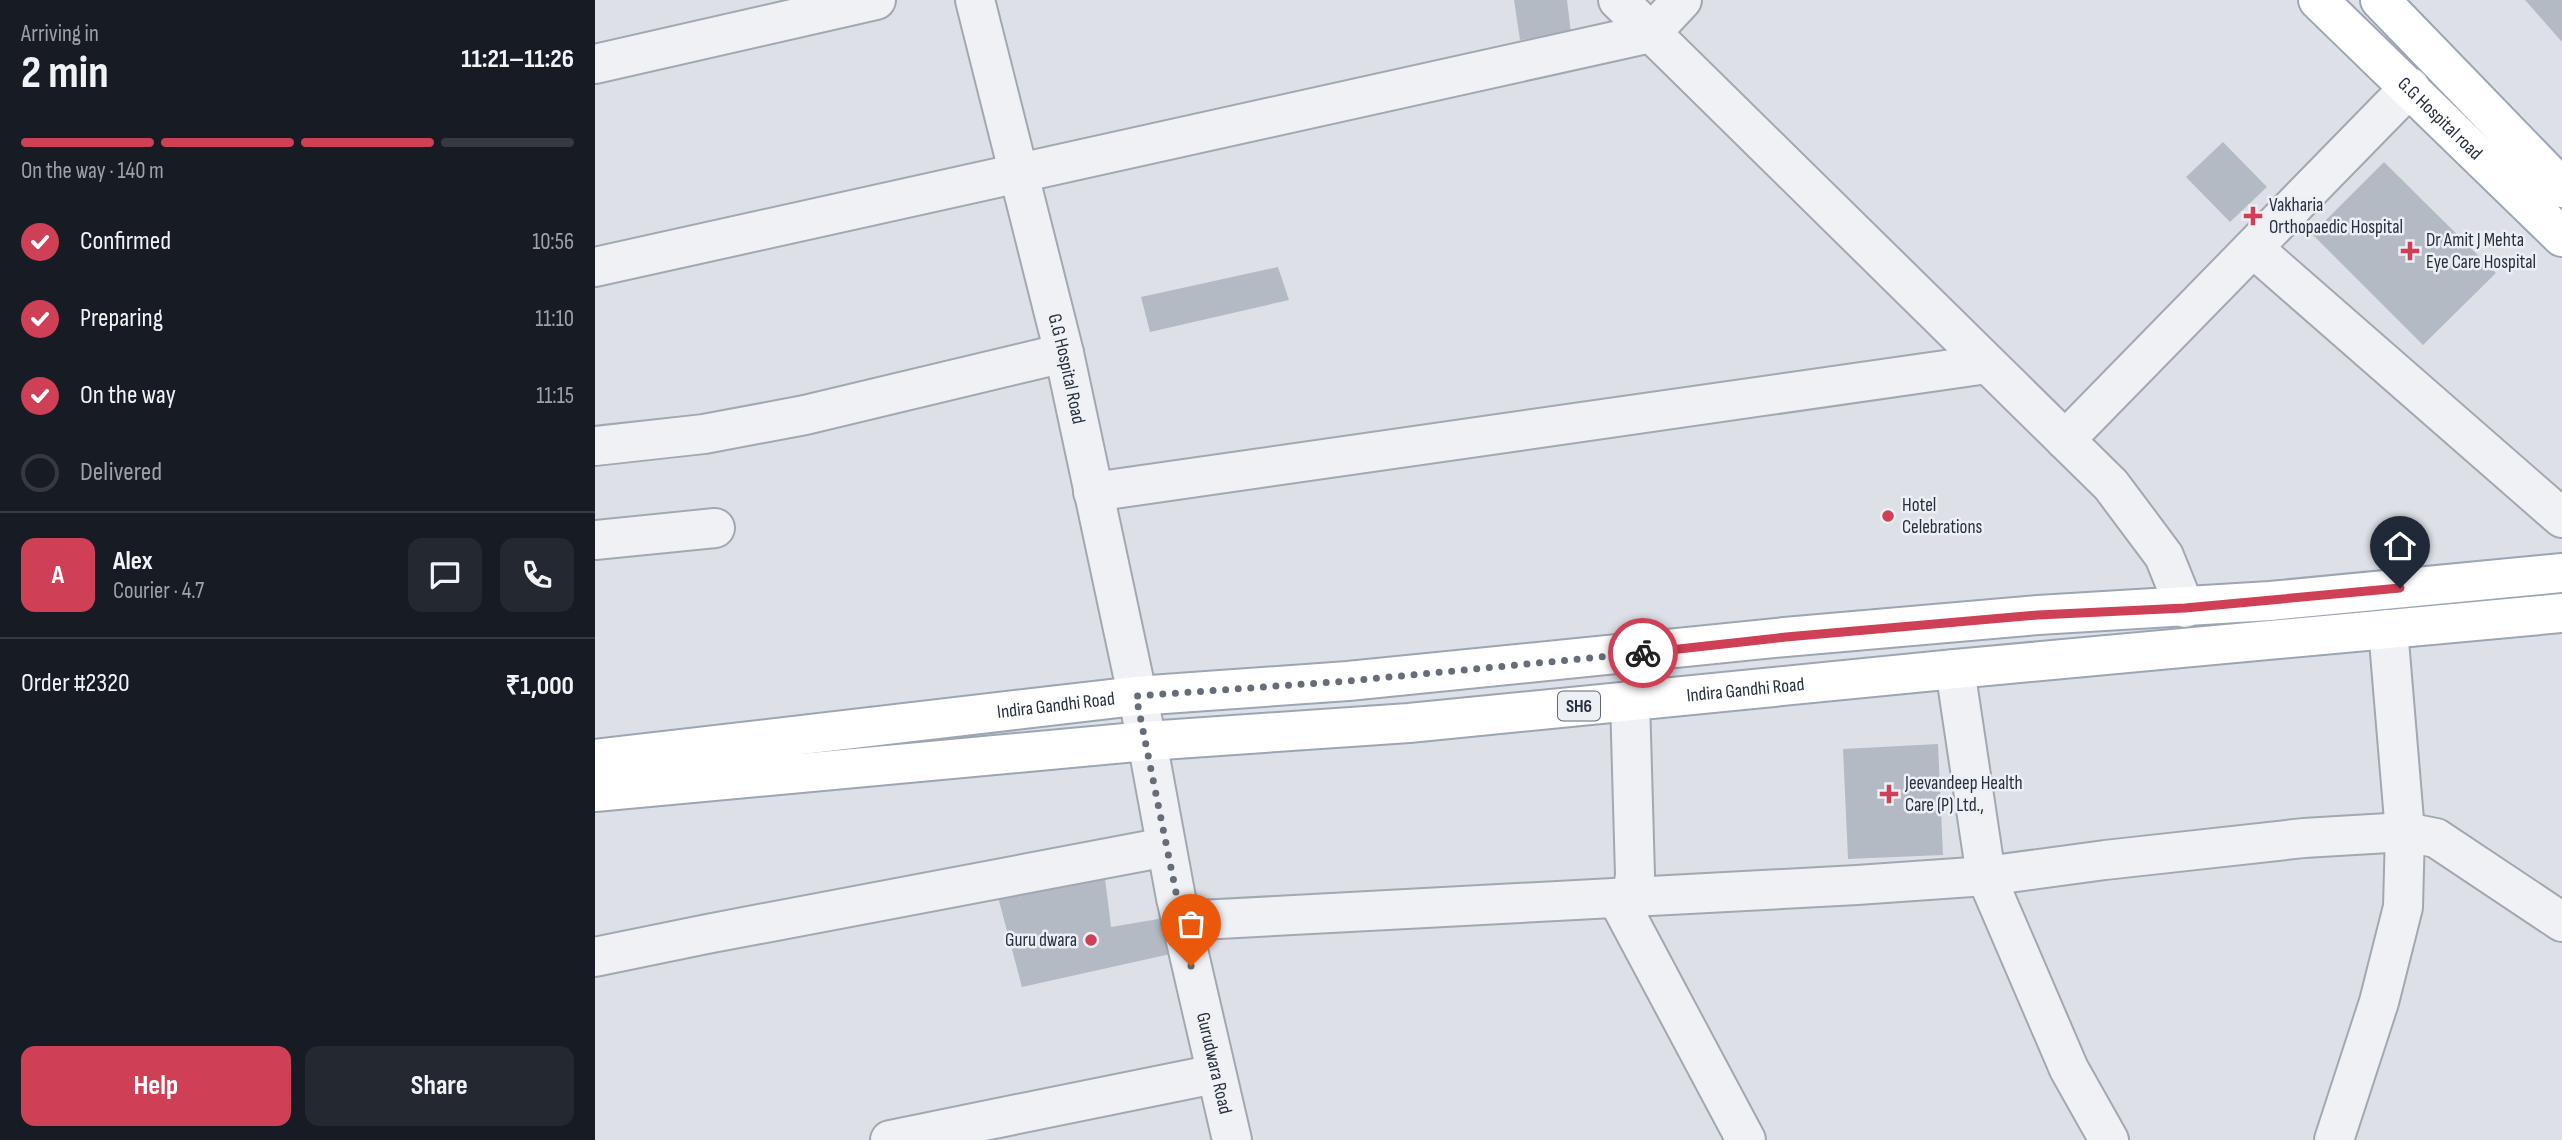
<!DOCTYPE html>
<meta charset="utf-8">
<style>
:root{--surface:#171b24;--page:#242831;--text:#f1f3f6;--muted:#9ea1a6;--line:#363941;--accent:#cf3f55}
body{margin:0;font-family:"Sofia Sans Condensed",sans-serif;background:var(--page);color:var(--text);height:100vh;display:flex;flex-direction:column;font-size:26px;white-space:nowrap}
*{box-sizing:border-box;margin:0}
p{font-size:23px;color:var(--muted)}
.icon{flex:none;width:38px;height:38px;fill:none;stroke:currentColor;stroke-width:2;stroke-linecap:round;stroke-linejoin:round}
.map{position:relative;flex:1;overflow:hidden}
.sheet{display:flex;flex-direction:column;background:var(--surface);width:595px}
.sheet>*{flex:none}
.pin{position:absolute;display:grid;place-items:center;width:60px;height:60px;color:#fff;margin:-72px -30px;border-radius:50% 50% 50% 0;rotate:-45deg;box-shadow:0 0 7px #0007}
.pin .icon{rotate:45deg}
.courier{position:absolute;display:grid;place-items:center;width:70px;height:70px;margin:-35px;border:5px solid #cf3f55;border-radius:50%;background:#fff;color:#222;box-shadow:0 2px 9px #0007}
.head em{font-style:normal;font-weight:700}
.head div{display:flex;flex-direction:column-reverse}
.head{display:flex;align-items:center;justify-content:space-between;height:119px;padding:0 21px}
h1{font-size:46px;font-weight:700;line-height:52px}
.bar{display:grid;grid-template-columns:repeat(4,1fr);gap:10px 7px;align-content:center;height:84px;padding:0 21px}
.bar i{height:9px;border-radius:5px;background:var(--line)}
.bar .selected{background:var(--accent)}
.bar p{grid-column:span 4}
.line{display:flex;align-items:center;gap:18px;padding:0 21px;border-top:2px solid var(--line)}
.line div{flex:1}
.round{display:grid;place-items:center;flex:none;width:74px;height:74px;border-radius:14px;background:var(--page)}
ol{padding:0 21px;list-style:none}
li{display:flex;align-items:center;gap:21px;height:77px}
li p{margin-inline-start:auto}
li .icon{padding:7px;border-radius:50%;background:var(--accent);color:#fff;stroke-width:4}
li:last-child{color:var(--muted)}
li i{width:38px;height:38px;border:4px solid var(--line);border-radius:50%}
.action{display:flex;gap:14px;margin-top:auto;padding:14px 21px}
.action a{flex:1;height:80px;border-radius:14px;background:var(--accent);color:#fff;font-size:28px;font-weight:700;line-height:80px;text-align:center}
.action a+a{background:var(--page);color:var(--text)}
main{display:flex;flex:1;min-height:0}
.map>svg:first-child{display:block}
</style>
<main>
<section class="sheet">
<div class="head"><div><h1>2 min</h1><p>Arriving in</p></div><em>11:21–11:26</em></div>
<div class="bar"><i class="selected"></i><i class="selected"></i><i class="selected"></i><i></i><p>On the way · 140 m</p></div>
<ol>
<li><svg class="icon" aria-label="check" viewBox="0 0 24 24"><path d="M5 12l5 5 9-10"/></svg>Confirmed<p>10:56</p></li>
<li><svg class="icon" aria-label="check" viewBox="0 0 24 24"><path d="M5 12l5 5 9-10"/></svg>Preparing<p>11:10</p></li>
<li><svg class="icon" aria-label="check" viewBox="0 0 24 24"><path d="M5 12l5 5 9-10"/></svg>On the way<p>11:15</p></li>
<li><i></i>Delivered</li>
</ol>
<div class="line" style="height:126px"><b class="round" style="background:var(--accent);color:#fff">A</b><div><b>Alex</b><p>Courier · 4.7</p></div><a class="round"><svg class="icon" aria-label="chat" viewBox="0 0 24 24"><path d="M4 5h16v11H9l-5 4z"/></svg></a><a class="round"><svg class="icon" aria-label="phone" viewBox="0 0 24 24"><path d="M5 4h4l2 5-3 2q2 4 5 5l2-3 5 2v4C11 20 4 13 5 4z"/></svg></a></div>
<div class="line" style="height:91px"><div>Order #2320</div><b>₹1,000</b></div>
<div class="action"><a>Help</a><a>Share</a></div>
</section>
<div class="map">
<svg width="1967" height="1140" viewBox="0 0 1967 1140">
<rect width="100%" height="100%" fill="#dde1e7"/>
<path fill="#b4bac4" d="M919,0H972L976,33L925,40Z
M1930,0H1967V42Z
M1628,142L1672,187L1635,222L1591,177Z
M1789,162L1901,273L1828,345L1717,234Z
M683,267L694,300L555,332L546,297Z
M1343,744L1348,855L1253,859L1248,749Z
M509,870L516,927L575,917L580,953L427,987L403,897Z"/>
<g fill="none" stroke-linecap="round" stroke-linejoin="round">
<g stroke="#a2a8b1" stroke-width="42">
<g id="minor">
<path id="s1" d="M380,0L469,353L552,741L581,898L637,1140"/>
<path d="M1023,0L1516,485L1569,556L1590,608"/>
<path d="M0,64L281,0"/>
<path d="M1658,248L1967,518"/>
<path d="M0,267L1056,33L1087,0"/>
<path d="M1470,440L1815,87"/>
<path d="M0,446L109,434L210,415L469,353"/>
<path d="M498,492L1392,364"/>
<path d="M0,540L120,528"/>
<path d="M1360,669L1391,876L1474,1069L1514,1140"/>
<path d="M1035,700L1040,875L1037,897"/>
<path d="M1022,898L1151,1140"/>
<path d="M586,921L1262,885L1391,876L1510,860L1709,838L1810,832L1841,838L1967,922"/>
<path d="M0,957L112,934L571,847"/>
<path d="M295,1140L620,1074"/>
<path d="M1739,1140L1784,1002L1808,907L1810,832L1793,629"/>
</g>
</g>
<g stroke="#9ca5b3" stroke-width="42">
<g id="major">
<path id="s2" d="M1723,0L1967,237"/>
<path d="M1785,0L1967,188"/>
<path id="s3" d="M0,759L541,696L753,681L1190,637L1443,615L1675,601L1967,573"/>
<path id="s4" d="M0,792L552,741L814,723L1360,669L1967,613"/>
</g>
</g>
<use href="#minor" stroke="#eff1f5" stroke-width="38"/>
<use href="#major" stroke="#fff" stroke-width="38"/>
</g>
<g fill="none" stroke-linecap="round" stroke-linejoin="round">
<path stroke="#666d78" stroke-width="7" stroke-dasharray="0 12.6" d="M596,966L541,696L753,681L1048,653"/>
<path stroke="#cf3f55" stroke-width="9" d="M1048,653L1191,637L1443,615L1590,608L1805,588"/>
</g>
<g fill="#cf3f55" stroke="#ecf0f5" stroke-width="2.5">
<path d="M1654.5 205.5h7v7h7v7h-7v7h-7v-7h-7v-7h7z"/>
<path d="M1811.5 240.5h7v7h7v7h-7v7h-7v-7h-7v-7h7z"/>
<circle cx="1293" cy="516" r="7"/>
<path d="M1290.5 783.5h7v7h7v7h-7v7h-7v-7h-7v-7h7z"/>
<circle cx="496" cy="940" r="7"/>
</g>
<g text-anchor="middle" dominant-baseline="central" stroke-width="5" stroke-linejoin="round" paint-order="stroke">
<rect fill="#ecf0f5" stroke="#616974" stroke-width="2" x="963" y="691.5" width="42" height="29" rx="5"/>
<g font-size="18" font-weight="bold" fill="#262f3d">
<text x="984" y="706">SH6</text>
</g>
<g font-size="19" fill="#262f3d" stroke="#ecf0f5">
<text stroke="none"><textPath href="#s2" startOffset="170">G.G Hospital road</textPath></text>
<text stroke="none"><textPath href="#s1" startOffset="380">G.G Hospital Road</textPath></text>
<text stroke="none"><textPath href="#s4" startOffset="1155">Indira Gandhi Road</textPath></text>
<text stroke="none"><textPath href="#s3" startOffset="464">Indira Gandhi Road</textPath></text>
<text stroke="none"><textPath href="#s1" startOffset="1090">Gurudwara Road</textPath></text>
</g>
<g font-size="19" fill="#262f3d" stroke="#ecf0f5" text-anchor="start">
<text x="1674" y="205">Vakharia<tspan x="1674" dy="22">Orthopaedic Hospital</tspan></text>
<text x="1831" y="240">Dr Amit J Mehta<tspan x="1831" dy="22">Eye Care Hospital</tspan></text>
<text x="1307" y="505">Hotel<tspan x="1307" dy="22">Celebrations</tspan></text>
<text x="1310" y="783">Jeevandeep Health<tspan x="1310" dy="22">Care (P) Ltd.,</tspan></text>
<text x="482" y="940" text-anchor="end">Guru dwara</text>
</g>
</g>
</svg>
<div class="pin" style="left:596px;top:966px;background:#ea580c"><svg class="icon" aria-label="bag" viewBox="0 0 24 24"><path d="M5 8h14l-1 12H6zM9 8a3 3 0 0 1 6 0"/></svg></div>
<div class="pin" style="left:1805px;top:588px;background:#1f2937"><svg class="icon" aria-label="home" viewBox="0 0 24 24"><path d="M3 11l9-7 9 7M6 9v11h12V9"/></svg></div>
<div class="courier" style="left:1048px;top:653px"><svg class="icon" aria-label="bike" viewBox="0 0 24 24"><circle cx="6" cy="16" r="4"/><circle cx="18" cy="16" r="4"/><path d="M6 16l4-8h5l3 8M10 8l3 8H6M13 5h3"/></svg></div>
</div>
</main>
